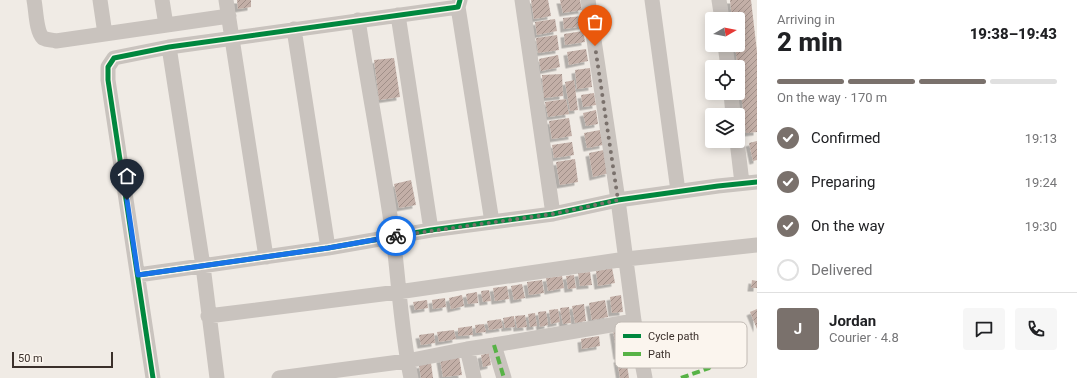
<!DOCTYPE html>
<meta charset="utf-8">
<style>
:root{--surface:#fff;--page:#f6f6f6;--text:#202124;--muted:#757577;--line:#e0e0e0;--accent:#7a716c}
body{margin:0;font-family:Roboto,sans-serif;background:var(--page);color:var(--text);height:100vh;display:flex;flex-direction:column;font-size:15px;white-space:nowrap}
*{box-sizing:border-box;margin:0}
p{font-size:13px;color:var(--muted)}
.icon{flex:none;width:22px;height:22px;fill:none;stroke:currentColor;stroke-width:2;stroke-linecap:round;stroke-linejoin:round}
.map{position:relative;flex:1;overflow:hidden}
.side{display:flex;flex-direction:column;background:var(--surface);width:320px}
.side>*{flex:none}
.needle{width:26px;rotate:81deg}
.tools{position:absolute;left:705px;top:12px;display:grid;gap:8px}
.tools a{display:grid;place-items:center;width:40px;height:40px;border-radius:4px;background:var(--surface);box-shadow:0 2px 10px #0003;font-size:20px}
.scale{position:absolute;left:12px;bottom:10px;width:101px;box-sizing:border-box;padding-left:4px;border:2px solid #3b302b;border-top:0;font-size:11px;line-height:14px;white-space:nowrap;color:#3b302b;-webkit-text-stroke:3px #fbf5ee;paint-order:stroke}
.pin{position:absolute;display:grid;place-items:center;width:34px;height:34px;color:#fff;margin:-41px -17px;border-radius:50% 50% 50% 0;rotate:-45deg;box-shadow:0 0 4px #0007}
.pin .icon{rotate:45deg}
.courier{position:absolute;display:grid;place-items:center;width:40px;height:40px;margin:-20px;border:3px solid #1a73e8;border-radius:50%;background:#fff;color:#222;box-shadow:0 1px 5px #0007}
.head em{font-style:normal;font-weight:800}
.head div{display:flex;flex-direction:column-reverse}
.head{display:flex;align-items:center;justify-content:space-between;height:68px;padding:0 20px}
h1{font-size:26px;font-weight:800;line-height:30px}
.bar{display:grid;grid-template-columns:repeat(4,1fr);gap:6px 4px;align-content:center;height:48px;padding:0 20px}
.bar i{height:5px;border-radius:3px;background:var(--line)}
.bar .selected{background:var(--accent)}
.bar p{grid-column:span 4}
.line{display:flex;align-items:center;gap:10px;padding:0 20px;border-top:1px solid var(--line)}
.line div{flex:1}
.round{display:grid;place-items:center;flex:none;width:42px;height:42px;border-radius:4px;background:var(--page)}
ol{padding:0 20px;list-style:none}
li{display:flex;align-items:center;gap:12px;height:44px}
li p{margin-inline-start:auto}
li .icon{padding:4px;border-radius:50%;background:var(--accent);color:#fff;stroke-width:4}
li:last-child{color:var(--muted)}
li i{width:22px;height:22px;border:2px solid var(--line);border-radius:50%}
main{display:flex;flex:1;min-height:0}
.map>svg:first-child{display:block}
</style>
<main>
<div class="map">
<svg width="757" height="378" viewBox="0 0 757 378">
<defs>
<pattern id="building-hatch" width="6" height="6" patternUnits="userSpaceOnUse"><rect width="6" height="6" fill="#c3afa7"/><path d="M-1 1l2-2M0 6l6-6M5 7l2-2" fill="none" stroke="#a08f88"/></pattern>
<filter id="shadow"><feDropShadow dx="-3.5" dy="3.5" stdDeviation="0" flood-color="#0004"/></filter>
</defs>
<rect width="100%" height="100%" fill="#f0ebe5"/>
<path fill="url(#building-hatch)" filter="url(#shadow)" d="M237,0H251V7L238,9Z
M531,0H548L551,16L534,19Z
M560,0H580L582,10L563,13Z
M730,0H751L757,52V132L746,133L735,45H738V19H732Z
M582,16L583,26L564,29L563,18Z
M555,19L557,31L537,35L535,22Z
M583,31L585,42L565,45L564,34Z
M557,35L559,50L538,53L536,38Z
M586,49L588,61L569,65L567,52Z
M558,55L560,67L541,71L539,59Z
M394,58L400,97L379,100L374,60Z
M590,68L592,87L577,89L575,70Z
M562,74L563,96L544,98L542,75Z
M574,80L578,110L570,111L565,82Z
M594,93L596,105L583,107L581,95Z
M566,99L569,114L548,117L545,102Z
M596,110L598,124L586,126L583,113Z
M569,118L572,136L552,139L549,121Z
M600,130L603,145L587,148L584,133Z
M757,141V160L753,161L749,143Z
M572,142L574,155L554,158L552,145Z
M604,150L609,173L593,177L589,153Z
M575,159L578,182L560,185L556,162Z
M411,180L416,205L399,208L394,184Z
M612,268L615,283L598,286L596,271Z
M590,272L592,285L580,286L578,273Z
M574,275L576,288L568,289L566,276Z
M562,276L564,288L548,291L546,278Z
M542,280L544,293L529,295L527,282Z
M752,280L757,281V288H751Z
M522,284L525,298L514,300L511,286Z
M507,286L509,299L495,301L493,288Z
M489,290L491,301L483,302L481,291Z
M477,292L478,303L468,304L466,294Z
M462,295L464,306L451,309L449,298Z
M621,295L623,312L612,313L610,297Z
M445,298L446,307L433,309L432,300Z
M427,300L428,308L415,310L413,302Z
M605,300L608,317L592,320L589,303Z
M584,304L586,321L575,323L572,306Z
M569,307L571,323L563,324L560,308Z
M558,309L560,322L551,324L549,310Z
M757,309V329L750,312Z
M546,311L548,325L540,327L538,312Z
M535,313L537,326L530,327L528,314Z
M525,315L527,327L517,328L515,316Z
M514,316L515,327L505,328L503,318Z
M501,319L503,328L489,330L487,321Z
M484,324L486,332L476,333L475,325Z
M472,326L473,335L458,336V328Z
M621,329L625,355L617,356L613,330Z
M454,330L456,339L439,342L437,332Z
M434,333L435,343L421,345L419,335Z
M599,336L600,346L582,349L581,339Z
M489,353L491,365L483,367L481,355Z
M459,356L462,375L443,377L440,359Z
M626,358L629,378H620L617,359Z
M431,363L433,378H421L419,365Z"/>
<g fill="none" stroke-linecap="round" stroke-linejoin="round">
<path stroke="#c9c3be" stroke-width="15" d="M34,0C36,9 36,32 43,38C47,40 52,40 56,41L229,16
M100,0L105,34
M162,0L166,25
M226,0L266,257
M522,0L553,214
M588,0L618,200L634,321L645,378
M652,0L678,191
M719,0L722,19
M458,7L492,222
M398,15L431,230
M358,20C369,92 383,164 393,236C399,283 401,331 411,378
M294,29L328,248
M725,45L728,67
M169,47L203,266L217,378
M731,93L733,115
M737,141L742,183
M138,275L328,248L431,230L553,214L618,200L718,186L757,182
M208,316L398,292L626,259L757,245
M494,345L504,378
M467,349L474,378
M153,378L108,80V67L114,58L169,47L458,7L460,0
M279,378L407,361L467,349L494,345L634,321"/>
<path stroke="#57b246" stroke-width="4" stroke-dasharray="8 4" stroke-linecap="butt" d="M494,345L504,378
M681,378L709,368L718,352L723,336L745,329"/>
<g stroke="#fbf5ee" stroke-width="8">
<path id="cycleway" d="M138,275L328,248L431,230L553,214L618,200L718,186L757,182
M153,378L108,80V67L114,58L169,47L458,7L460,0"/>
</g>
<use href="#cycleway" stroke="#00873e" stroke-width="5"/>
</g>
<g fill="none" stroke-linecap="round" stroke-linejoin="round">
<path stroke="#7a716c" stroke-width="4" stroke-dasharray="0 7.2" d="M396,236L553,214L618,200L595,46"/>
<path stroke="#1a73e8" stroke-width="5" d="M127,200L138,275L328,248L396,236"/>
</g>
<rect x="615" y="322" width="132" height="46" rx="6" fill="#fbf5ee" stroke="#c1bab4" stroke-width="1"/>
<rect x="623" y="334" width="18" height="4" fill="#00873e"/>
<rect x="623" y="352" width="18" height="4" fill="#57b246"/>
<g font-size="11" fill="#3b302b">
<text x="648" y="340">Cycle path</text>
<text x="648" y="358">Path</text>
</g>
</svg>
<div class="tools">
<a><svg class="needle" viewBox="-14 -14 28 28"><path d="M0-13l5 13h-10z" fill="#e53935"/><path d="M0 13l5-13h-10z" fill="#757577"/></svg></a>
<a><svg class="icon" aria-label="locate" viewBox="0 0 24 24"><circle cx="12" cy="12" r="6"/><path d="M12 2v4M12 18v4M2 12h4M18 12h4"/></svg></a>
<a><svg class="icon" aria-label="layers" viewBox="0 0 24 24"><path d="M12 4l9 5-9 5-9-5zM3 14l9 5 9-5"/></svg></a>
</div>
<div class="scale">50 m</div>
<div class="pin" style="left:595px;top:46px;background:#ea580c"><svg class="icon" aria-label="bag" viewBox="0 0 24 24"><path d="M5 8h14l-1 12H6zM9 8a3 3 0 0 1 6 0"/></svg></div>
<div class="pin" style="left:127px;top:200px;background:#1f2937"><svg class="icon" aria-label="home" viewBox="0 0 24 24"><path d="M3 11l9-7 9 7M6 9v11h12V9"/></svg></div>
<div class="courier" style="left:396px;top:236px"><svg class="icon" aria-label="bike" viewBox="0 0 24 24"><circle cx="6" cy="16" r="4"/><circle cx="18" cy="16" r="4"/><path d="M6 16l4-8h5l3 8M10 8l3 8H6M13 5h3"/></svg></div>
</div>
<section class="side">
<div class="head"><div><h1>2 min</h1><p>Arriving in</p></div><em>19:38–19:43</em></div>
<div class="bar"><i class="selected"></i><i class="selected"></i><i class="selected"></i><i></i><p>On the way · 170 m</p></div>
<ol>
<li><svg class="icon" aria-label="check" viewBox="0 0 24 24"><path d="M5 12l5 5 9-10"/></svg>Confirmed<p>19:13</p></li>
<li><svg class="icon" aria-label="check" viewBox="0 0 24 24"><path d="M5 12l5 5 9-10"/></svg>Preparing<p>19:24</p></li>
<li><svg class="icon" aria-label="check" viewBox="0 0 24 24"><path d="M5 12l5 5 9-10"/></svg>On the way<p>19:30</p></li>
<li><i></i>Delivered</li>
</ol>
<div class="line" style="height:72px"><b class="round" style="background:var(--accent);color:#fff">J</b><div><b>Jordan</b><p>Courier · 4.8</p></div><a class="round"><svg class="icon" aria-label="chat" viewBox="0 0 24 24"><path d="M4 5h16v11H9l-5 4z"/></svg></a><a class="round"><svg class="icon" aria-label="phone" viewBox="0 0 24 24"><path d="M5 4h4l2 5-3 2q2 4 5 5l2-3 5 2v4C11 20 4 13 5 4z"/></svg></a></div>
</section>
</main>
